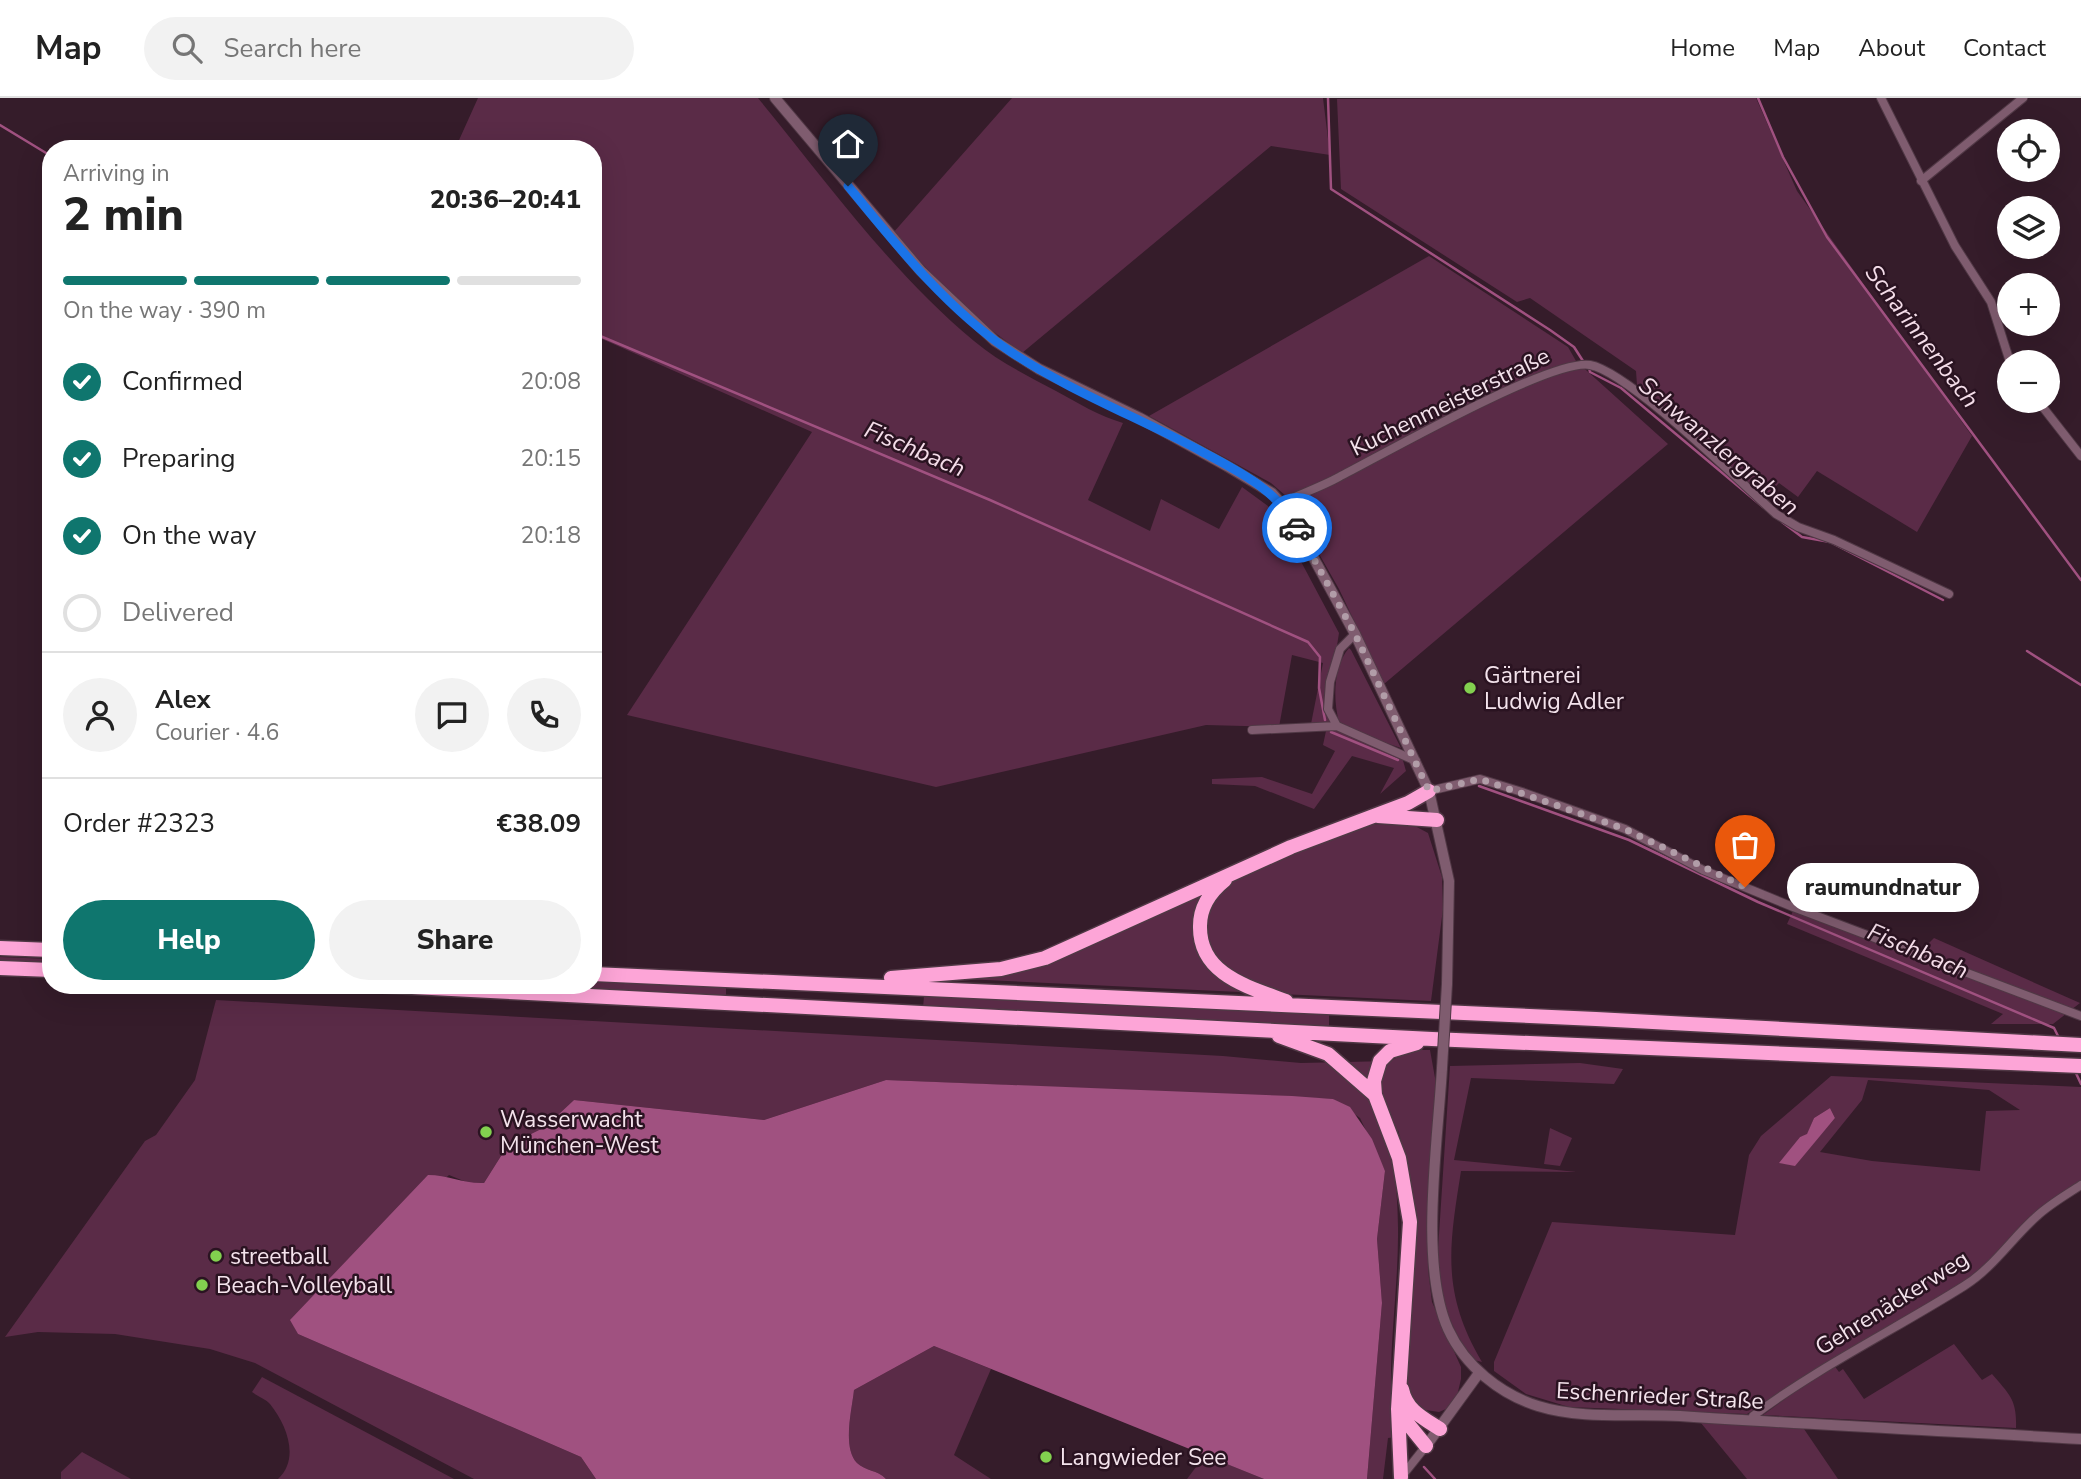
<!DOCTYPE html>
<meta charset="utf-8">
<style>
:root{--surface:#fff;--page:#f2f2f2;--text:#222;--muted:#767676;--line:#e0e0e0;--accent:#0f766e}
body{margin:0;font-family:"Nunito Sans",sans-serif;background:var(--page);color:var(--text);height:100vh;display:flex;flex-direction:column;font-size:26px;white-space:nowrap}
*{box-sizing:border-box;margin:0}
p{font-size:23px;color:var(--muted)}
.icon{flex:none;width:38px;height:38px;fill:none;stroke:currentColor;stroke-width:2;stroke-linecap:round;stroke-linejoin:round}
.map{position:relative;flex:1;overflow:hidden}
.side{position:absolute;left:42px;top:42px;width:560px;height:854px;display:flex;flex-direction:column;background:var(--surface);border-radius:28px;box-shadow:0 7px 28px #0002}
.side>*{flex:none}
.controls{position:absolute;left:1997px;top:21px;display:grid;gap:14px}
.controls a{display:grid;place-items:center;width:63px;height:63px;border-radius:50%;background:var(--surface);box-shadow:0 7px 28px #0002;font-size:35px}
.pin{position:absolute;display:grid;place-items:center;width:60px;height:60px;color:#fff;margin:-72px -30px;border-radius:50% 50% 50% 0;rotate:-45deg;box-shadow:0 0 7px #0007}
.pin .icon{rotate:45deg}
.courier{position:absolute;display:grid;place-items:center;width:70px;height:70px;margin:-35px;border:5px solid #1a73e8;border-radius:50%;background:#fff;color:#222;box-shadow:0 2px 9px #0007}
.bubble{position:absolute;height:49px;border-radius:24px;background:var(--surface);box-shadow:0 7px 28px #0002;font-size:23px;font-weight:800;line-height:49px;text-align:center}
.overview em{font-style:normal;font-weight:800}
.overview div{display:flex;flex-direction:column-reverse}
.overview{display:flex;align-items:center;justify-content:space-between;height:119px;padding:0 21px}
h1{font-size:46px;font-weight:800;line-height:52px}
.bar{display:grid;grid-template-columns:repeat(4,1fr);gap:10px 7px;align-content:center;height:84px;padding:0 21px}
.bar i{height:9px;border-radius:5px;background:var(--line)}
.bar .current{background:var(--accent)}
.bar p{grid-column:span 4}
.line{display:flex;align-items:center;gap:18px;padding:0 21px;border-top:2px solid var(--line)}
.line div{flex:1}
.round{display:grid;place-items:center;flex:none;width:74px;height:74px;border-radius:37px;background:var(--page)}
ol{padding:0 21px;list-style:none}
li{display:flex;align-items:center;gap:21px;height:77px}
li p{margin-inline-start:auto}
li .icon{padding:7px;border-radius:50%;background:var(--accent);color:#fff;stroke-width:4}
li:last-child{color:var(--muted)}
li i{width:38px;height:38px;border:4px solid var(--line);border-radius:50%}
.action{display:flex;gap:14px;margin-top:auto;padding:14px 21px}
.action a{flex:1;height:80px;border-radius:42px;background:var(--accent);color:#fff;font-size:28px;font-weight:800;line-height:80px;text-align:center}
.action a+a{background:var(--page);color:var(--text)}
header{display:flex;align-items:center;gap:42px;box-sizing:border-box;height:98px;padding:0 35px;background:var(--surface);border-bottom:2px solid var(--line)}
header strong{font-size:33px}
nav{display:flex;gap:38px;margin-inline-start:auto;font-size:24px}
.search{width:490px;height:63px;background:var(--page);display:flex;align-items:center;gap:18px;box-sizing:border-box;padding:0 24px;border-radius:38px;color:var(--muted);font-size:26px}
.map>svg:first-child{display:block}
</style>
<header>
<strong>Map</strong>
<div class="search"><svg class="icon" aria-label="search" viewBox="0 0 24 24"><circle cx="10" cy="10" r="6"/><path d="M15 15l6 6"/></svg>Search here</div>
<nav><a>Home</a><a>Map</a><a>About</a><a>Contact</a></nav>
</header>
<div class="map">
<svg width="2081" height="1381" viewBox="0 0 2081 1381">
<rect width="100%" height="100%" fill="#351c2a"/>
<path fill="#5a2b47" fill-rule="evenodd" d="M478,0H758C826,83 891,174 974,243C999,264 1028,278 1056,293C1078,305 1099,318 1123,325L1088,402L1150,433L1161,401L1219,431L1242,389L1268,408L1281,426L1339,535L1327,611L1336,631L1402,659L1406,673L1380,696L1394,670L1352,658L1314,711L1255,688L1212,686V681L1262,679L1312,696L1335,653L1323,647L1326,633L1310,631L1323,565L1292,557L1279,629L1206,627L936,689L627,617L812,334L593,237V51H455Z
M1012,0H1323L1330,57L1271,48L1022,255L971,217L893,135Z
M1756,0L1797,93L1972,338L1917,434L1817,373L1798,399L1779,385L1765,400L1637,287L1636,273L1530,200L1517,204L1341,91L1337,1Z
M1429,158L1568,249L1576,263L1668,346L1384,586L1339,491L1286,398L1271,385L1149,318Z
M1349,550L1351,552L1401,650L1359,636L1339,624C1333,602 1333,568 1349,550Z
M1370,726L1413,727L1428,735L1442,779L1443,811L1431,903L964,881L1033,868L1341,732Z
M1793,813L1914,860L1934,840L2080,905L2053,926H1991L2003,916L1787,826Z
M0,859L51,861V866L0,864Z
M593,884L726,890V898L495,887H593Z
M924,898L1329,917V930L923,910Z
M216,902L1223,958L1301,965L1390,963L1412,952H1430L1437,991L1428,1171L1432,1204L1461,1269V1281L1457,1298L1446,1311L1439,1314L1419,1311L1405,1289L1413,1113L1409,1073L1398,1032C1392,1063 1398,1097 1398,1129C1399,1199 1384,1270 1395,1339L1388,1340L1383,1381H1367L1382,1205L1377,1141L1385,1073L1360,1020L1333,1001L886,982L764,1022L574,1002L545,1029L519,1042L501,1058L484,1085L471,1086L449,1077L291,1222L298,1236L581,1359L596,1381H474L255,1265L210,1251L115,1236L38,1234L5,1239L145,1043L156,1037L195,982Z
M1580,965L1623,971L1614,986L1471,980L1454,1062L1577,1074L1461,1073C1449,1149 1441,1194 1482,1264L1474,1262C1451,1232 1441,1204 1437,1167L1450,968Z
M1831,978L2081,989V1084L1963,1185L1747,1316L1569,1309L1526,1296L1494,1273V1264L1552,1124L1735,1137L1749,1057L1761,1038ZM1868,982L1989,992L2020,1012L1986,1013L1980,1073L1872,1063L1820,1054L1862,1002ZM1830,1010L1835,1020L1795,1067L1780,1065L1800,1039L1807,1037L1814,1020Z
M1550,1030L1572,1040L1560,1068L1544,1066Z
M1954,1246L1982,1282L1992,1276C2010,1297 2017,1302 2016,1330L1763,1317L1833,1266L1839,1274L1843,1271L1864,1301Z
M934,1248L991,1271L954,1357L991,1381H886C878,1372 865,1373 857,1365C842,1349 852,1312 854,1292Z
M262,1279L454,1381H278C300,1361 287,1327 270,1306C266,1301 257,1298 252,1294Z
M1701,1325L1804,1331L1838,1381H1747Z
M82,1354L131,1381H61V1374Z
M1205,1357L1264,1381H1187Z"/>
<path fill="#a05180" d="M886,982L1292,998L1333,1001L1350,1009L1372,1041L1385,1073L1377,1141L1382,1205L1367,1381H1264L934,1248L854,1292C852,1312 842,1349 857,1365C865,1373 878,1372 886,1381H596L581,1359L298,1236L290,1222L428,1077C448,1077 464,1086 484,1085L501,1058L519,1042L545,1029L574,1002L764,1022Z
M1830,1010L1835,1020L1795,1068L1779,1065L1800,1039L1807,1036L1814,1020Z"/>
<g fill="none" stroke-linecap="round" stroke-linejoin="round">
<path stroke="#a05180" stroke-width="2.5" d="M1328,0L1331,91L1550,232L1574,249L1583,263
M1758,0L1783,59L1827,139L2081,482
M0,27L51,58
M593,235L990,402L1308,544L1320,559L1319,590L1325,622
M1589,270L1590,274L1621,290L1763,409
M1782,424L1802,439L1830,444L1943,502
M2027,553L2081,587
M1331,634L1398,662
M1479,688L1629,742L1758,804L2054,930L2060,942
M2075,973L2081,986
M1424,1369L1435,1381"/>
<g stroke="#503845" stroke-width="10">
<path id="minor" d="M1881,0L1955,148L1991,204L2010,264
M1921,83L2023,0
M2038,303L2081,358
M1281,405C1300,396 1321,389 1339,379C1382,357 1552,260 1590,267C1629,274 1741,385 1776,416L1798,429L1834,442L1949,496
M1355,536L1340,551L1330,584L1328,611L1337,628L1416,663
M1252,632L1337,628
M1429,693L1480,681L1522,694L1625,731L1703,772L1793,809L2081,918
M1752,1322L1753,1318C1820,1268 1894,1232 1964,1188C1993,1170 2012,1140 2037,1118C2050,1106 2066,1097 2081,1087
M1402,1378L1426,1348"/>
</g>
<g stroke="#503845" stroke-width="12">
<path id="tertiary" d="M775,0L921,173L995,243L1039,271L1140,320L1227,368L1272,395L1288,413L1355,536L1429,693L1449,783L1447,886
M1442,970C1438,1043 1419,1166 1448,1231C1465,1268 1500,1296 1538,1308C1583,1322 1634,1315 1680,1318C1814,1327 1947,1333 2081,1341
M1426,1348L1479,1275"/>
</g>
<g stroke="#503845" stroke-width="17">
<path id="motorway" d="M1378,718L1437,722
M1225,782C1210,794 1200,809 1200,828C1199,877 1249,889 1286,903
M0,850L51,852
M0,870L51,872
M593,876L1596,921L2081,947
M891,880L1001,871L1045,860L1291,749L1408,705L1429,693
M373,887L1432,941L2081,968
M1279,938L1328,956L1375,997
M1402,1291C1406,1312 1423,1320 1440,1331
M1400,1316L1426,1348
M1401,1379L1398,1311L1410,1124L1399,1060L1375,997L1374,983L1380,963L1390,953L1417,945"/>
</g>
<use href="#minor" stroke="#7f5c6f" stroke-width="8"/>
<use href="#tertiary" stroke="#7f5c6f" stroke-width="10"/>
<use href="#motorway" stroke="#fda5d7" stroke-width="14"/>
<g stroke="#503845" stroke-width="12" stroke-linecap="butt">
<path id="tertiary-bridge" d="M1442,970L1447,886"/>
</g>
<use href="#tertiary-bridge" stroke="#7f5c6f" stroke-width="10"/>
</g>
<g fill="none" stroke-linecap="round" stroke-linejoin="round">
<path stroke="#b19da8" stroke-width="7" stroke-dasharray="0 12.6" d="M1297,430L1355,536L1429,693L1480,681L1625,731L1745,789"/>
<path stroke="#1a73e8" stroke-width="9" d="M848,88C897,148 947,211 1011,254C1070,293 1137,319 1199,352C1237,373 1276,390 1297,430"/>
</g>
<g fill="#82d04f" stroke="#2a1321" stroke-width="2.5">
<circle cx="1470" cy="590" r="7"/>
<circle cx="486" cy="1034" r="7"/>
<circle cx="216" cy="1158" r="7"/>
<circle cx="202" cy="1187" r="7"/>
<circle cx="1046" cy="1359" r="7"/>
</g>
<g text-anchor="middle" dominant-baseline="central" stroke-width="5" stroke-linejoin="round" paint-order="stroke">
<g font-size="23" fill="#f4e3ec" stroke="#2a1321">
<text transform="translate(1450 304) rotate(-26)">Kuchenmeisterstraße</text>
<text transform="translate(1892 1205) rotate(-32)">Gehrenäckerweg</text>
<text transform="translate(1660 1298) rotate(3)">Eschenrieder Straße</text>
</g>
<g font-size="23" fill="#f4e3ec" stroke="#2a1321" text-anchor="start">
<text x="1484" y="577">Gärtnerei<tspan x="1484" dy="26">Ludwig Adler</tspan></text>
<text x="500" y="1021">Wasserwacht<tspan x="500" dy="26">München-West</tspan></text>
<text x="230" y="1158">streetball</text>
<text x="216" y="1187">Beach-Volleyball</text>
<text x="1060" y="1359">Langwieder See</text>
</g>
<g font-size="24" font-style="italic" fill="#f4dde9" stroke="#2a1321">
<text transform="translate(1922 238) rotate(53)">Scharinnenbach</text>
<text transform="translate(1719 348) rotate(40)">Schwanzlergraben</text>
<text transform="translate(915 351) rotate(23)">Fischbach</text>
<text transform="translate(1918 853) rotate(23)">Fischbach</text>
</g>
</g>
</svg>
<div class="controls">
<a><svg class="icon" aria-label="locate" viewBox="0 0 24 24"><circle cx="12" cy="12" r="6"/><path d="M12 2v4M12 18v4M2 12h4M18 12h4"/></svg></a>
<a><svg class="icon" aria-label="layers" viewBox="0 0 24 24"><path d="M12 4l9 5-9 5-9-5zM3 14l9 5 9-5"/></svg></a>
<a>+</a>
<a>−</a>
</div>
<div class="pin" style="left:1745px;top:789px;background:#ea580c"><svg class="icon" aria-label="bag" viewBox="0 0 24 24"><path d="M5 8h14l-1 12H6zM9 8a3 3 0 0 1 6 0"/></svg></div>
<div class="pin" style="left:848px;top:88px;background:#1f2937"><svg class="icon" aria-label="home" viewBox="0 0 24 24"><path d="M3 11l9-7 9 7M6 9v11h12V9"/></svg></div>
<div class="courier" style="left:1297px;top:430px"><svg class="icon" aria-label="car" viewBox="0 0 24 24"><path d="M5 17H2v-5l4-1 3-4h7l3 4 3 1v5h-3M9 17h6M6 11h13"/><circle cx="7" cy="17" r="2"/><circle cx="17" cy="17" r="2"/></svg></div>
<div class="bubble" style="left:1787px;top:765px;width:192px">raumundnatur</div>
<section class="side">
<div class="overview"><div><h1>2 min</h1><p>Arriving in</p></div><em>20:36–20:41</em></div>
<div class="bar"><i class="current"></i><i class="current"></i><i class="current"></i><i></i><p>On the way · 390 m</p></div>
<ol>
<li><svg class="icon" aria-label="check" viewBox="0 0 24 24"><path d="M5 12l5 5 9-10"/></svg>Confirmed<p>20:08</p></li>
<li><svg class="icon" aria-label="check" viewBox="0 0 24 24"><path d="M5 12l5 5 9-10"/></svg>Preparing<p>20:15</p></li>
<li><svg class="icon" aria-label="check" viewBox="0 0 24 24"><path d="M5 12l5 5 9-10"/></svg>On the way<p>20:18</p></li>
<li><i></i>Delivered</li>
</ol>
<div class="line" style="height:126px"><a class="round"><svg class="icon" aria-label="person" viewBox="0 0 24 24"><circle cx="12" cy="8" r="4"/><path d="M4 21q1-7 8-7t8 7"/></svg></a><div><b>Alex</b><p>Courier · 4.6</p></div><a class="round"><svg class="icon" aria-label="chat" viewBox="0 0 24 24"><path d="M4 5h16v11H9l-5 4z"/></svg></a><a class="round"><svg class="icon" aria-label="phone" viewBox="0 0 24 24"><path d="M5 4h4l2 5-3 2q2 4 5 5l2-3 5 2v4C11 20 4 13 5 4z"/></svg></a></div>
<div class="line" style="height:91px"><div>Order #2323</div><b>€38.09</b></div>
<div class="action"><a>Help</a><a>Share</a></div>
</section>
</div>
